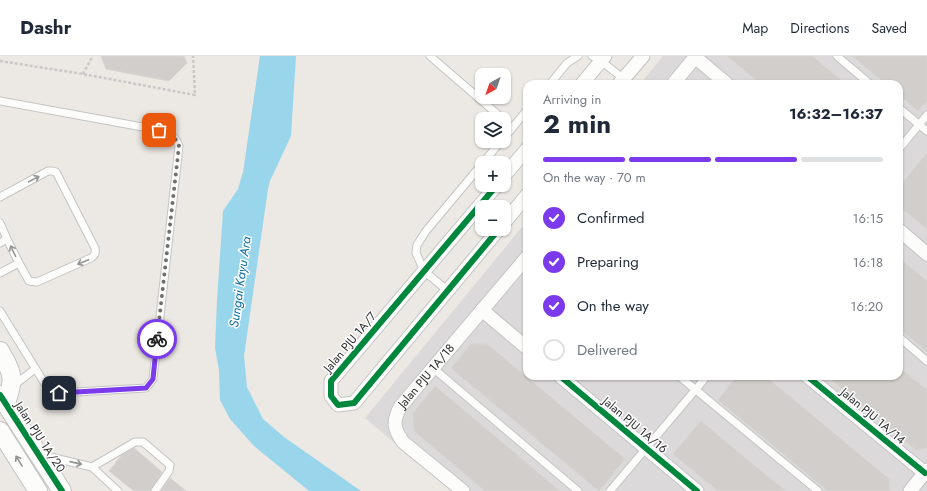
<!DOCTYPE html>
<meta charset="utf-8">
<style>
:root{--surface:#fff;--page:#f2f2f3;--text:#1f2937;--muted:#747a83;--line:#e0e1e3;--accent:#7c3aed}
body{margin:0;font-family:Jost,sans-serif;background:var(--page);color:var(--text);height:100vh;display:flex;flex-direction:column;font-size:15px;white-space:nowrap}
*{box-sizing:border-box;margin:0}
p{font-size:13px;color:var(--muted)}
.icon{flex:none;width:22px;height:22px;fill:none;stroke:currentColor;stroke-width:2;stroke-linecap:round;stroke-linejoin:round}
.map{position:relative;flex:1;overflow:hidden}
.drawer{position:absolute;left:523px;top:24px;width:380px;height:300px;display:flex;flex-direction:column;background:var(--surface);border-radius:12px;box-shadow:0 1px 3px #0004}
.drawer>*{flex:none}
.needle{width:26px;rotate:220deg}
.tools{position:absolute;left:475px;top:12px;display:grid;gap:8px}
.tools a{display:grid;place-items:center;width:36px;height:36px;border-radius:8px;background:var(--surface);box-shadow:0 1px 3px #0004;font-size:20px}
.pin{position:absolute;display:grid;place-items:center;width:34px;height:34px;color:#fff;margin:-17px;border-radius:8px;box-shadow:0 2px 6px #0006}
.courier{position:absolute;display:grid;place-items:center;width:40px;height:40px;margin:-20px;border:3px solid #7c3aed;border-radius:50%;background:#fff;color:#222;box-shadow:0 1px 5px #0007}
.overview em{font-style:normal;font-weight:700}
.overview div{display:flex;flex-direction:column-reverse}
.overview{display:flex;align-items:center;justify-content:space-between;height:68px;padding:0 20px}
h1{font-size:26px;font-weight:700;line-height:30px}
.bar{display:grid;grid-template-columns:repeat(4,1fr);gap:6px 4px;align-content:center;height:48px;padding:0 20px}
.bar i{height:5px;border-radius:3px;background:var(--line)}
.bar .active{background:var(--accent)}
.bar p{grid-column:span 4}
ol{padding:0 20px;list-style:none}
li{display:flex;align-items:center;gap:12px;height:44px}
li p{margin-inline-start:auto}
li .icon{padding:4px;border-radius:50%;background:var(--accent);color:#fff;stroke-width:4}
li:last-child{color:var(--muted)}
li i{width:22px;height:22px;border:2px solid var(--line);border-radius:50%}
header{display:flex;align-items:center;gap:24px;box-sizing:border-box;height:56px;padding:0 20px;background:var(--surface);border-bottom:1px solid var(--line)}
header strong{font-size:19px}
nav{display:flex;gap:22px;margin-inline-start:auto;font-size:14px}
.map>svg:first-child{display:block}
</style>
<header>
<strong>Dashr</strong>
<nav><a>Map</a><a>Directions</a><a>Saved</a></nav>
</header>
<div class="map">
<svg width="927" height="435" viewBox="0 0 927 435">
<rect width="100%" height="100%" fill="#ece8e4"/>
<path fill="#dcd9db" d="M663,0H927V435H452L365,362L527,165V320H899V28H640Z"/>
<path fill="#99d6ec" d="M260,0H296L291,80L270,125L268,133L244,300L247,331L263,363L284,381L361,435H309L254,390L230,363L220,344L219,314L215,292L217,244L223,155L238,133L243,116Z"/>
<path fill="#d1cecb" stroke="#d7d4d0" d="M101,0H184L187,7L169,25L106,13Z
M727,0H812L846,28H761Z
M852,0H927V45L918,55L899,39V28H886Z
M927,97V173L899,150V131Z
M899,202L927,225V296L899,272Z
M471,288H487L625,403L599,435L451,312Z
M899,311L927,334V392L916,394L827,320H899Z
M737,320H765L889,423L890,435H828L718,344Z
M435,330L560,435H485L414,375L413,357Z
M701,365L745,402L786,435H718L685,408L673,398Z
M134,392L162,416L150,435H134L109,415L122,399Z
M170,422L186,435H161Z"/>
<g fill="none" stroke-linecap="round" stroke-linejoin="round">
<g stroke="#c5c4c5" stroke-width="9">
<path id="lane" d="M430,0L503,63
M592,0L601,5L624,23
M837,0L870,28
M550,28L567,7L578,0
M0,45L159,74C170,77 175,80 179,90L153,323L146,332L59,337L52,334L45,328L0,255
M899,52L927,75
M504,82L527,54
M899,93L927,59
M483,107L501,85
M0,141L48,115H52L56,116L95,192C96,197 95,199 91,202L37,226L29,225L19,207L0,217
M0,167L7,183L0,187
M7,183L19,207
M448,235L424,215L416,197L417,189L426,175L482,108
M899,281L927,305
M433,312L578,435
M679,320L818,435
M13,330L35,313
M42,399L92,411L135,386H143L170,409L169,415L155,435
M92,411L118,435
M610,435L707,320"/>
</g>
<g stroke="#c5c4c5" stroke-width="15">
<g id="street">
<path d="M695,1L727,28"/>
<path d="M582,28L605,0"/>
<path d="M619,28L643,0"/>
<path d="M673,28L696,0"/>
<path d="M504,120L527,93"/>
<path d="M497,129L331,325V340L338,349L354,347L499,173"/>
<path d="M504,167L527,139"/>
<path d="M899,174L927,198"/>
<path d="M482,254L527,292"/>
<path d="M560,320L697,435"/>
<path d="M807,320L925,417"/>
<path id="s1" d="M463,435L403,386C393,372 393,365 400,351L527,201"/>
<path d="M910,435L927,414"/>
</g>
</g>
<g stroke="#c5c4c5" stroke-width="20">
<path id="secondary" d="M0,295C13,318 15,322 6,347
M0,339L62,435
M0,375L38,435"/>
</g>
<path stroke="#c9c9c8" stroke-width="2.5" stroke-dasharray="3 2" stroke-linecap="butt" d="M0,5L83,18L195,39L193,0
M83,18L91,3L90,0"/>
<use href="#lane" stroke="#fcfcfb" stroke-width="7"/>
<use href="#street" stroke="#fcfcfb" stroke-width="13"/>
<use href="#secondary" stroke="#fcfcfb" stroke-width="18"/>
<g stroke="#fff" stroke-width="8">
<path id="cycleway" d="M497,129L331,325V340L338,349L354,347L499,173
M560,320L697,435
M807,320L925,417
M0,339L62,435"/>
</g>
<use href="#cycleway" stroke="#00873e" stroke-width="6"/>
</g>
<defs><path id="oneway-shaft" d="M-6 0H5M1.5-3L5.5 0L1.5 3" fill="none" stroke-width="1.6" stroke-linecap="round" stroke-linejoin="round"/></defs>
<g stroke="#959594">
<use href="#oneway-shaft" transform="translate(34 123) rotate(-28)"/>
<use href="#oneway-shaft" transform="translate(13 195) rotate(-116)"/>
<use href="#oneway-shaft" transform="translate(83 206) rotate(157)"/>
<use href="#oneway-shaft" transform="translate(19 405) rotate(-122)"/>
<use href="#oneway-shaft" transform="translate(76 407) rotate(13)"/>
</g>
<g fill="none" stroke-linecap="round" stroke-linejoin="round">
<path stroke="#706f6e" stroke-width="4" stroke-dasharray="0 7.2" d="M157,283L179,90C175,80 170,77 159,74"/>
<path stroke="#7c3aed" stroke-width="5" d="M59,337L146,332L153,323L157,283"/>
</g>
<g text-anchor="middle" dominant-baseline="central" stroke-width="3" stroke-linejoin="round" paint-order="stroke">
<g font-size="12" fill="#2e2e2e" stroke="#fff">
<text transform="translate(350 286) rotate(-50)">Jalan PJU 1A/7</text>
<text stroke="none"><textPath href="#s1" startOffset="156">Jalan PJU 1A/18</textPath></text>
<text transform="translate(873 360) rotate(40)">Jalan PJU 1A/14</text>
<text transform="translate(635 369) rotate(40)">Jalan PJU 1A/16</text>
<text transform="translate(40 381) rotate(57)">Jalan PJU 1A/20</text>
</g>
<g font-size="13" font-style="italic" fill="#0d6fa3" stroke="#fff">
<text transform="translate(240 226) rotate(-82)">Sungai Kayu Ara</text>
</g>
</g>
</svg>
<div class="tools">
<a><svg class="needle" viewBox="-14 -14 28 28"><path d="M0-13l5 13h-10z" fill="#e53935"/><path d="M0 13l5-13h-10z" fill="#747a83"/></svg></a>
<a><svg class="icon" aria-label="layers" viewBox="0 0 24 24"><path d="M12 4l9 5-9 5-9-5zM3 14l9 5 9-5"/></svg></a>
<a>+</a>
<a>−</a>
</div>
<div class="pin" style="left:159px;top:74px;background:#ea580c"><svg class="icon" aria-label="bag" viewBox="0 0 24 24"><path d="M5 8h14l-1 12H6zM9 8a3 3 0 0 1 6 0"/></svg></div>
<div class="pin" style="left:59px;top:337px;background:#1f2937"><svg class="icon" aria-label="home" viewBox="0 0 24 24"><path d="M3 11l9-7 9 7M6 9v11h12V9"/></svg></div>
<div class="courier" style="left:157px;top:283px"><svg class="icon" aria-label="bike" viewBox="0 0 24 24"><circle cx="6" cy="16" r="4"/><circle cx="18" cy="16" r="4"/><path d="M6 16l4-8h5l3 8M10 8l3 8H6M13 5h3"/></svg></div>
<section class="drawer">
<div class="overview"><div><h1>2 min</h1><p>Arriving in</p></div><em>16:32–16:37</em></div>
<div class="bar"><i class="active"></i><i class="active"></i><i class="active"></i><i></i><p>On the way · 70 m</p></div>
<ol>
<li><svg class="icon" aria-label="check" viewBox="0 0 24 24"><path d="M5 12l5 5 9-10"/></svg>Confirmed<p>16:15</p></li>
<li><svg class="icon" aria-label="check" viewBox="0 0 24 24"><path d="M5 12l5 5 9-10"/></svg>Preparing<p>16:18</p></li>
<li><svg class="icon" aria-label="check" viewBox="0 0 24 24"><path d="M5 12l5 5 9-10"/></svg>On the way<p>16:20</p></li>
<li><i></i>Delivered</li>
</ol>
</section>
</div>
